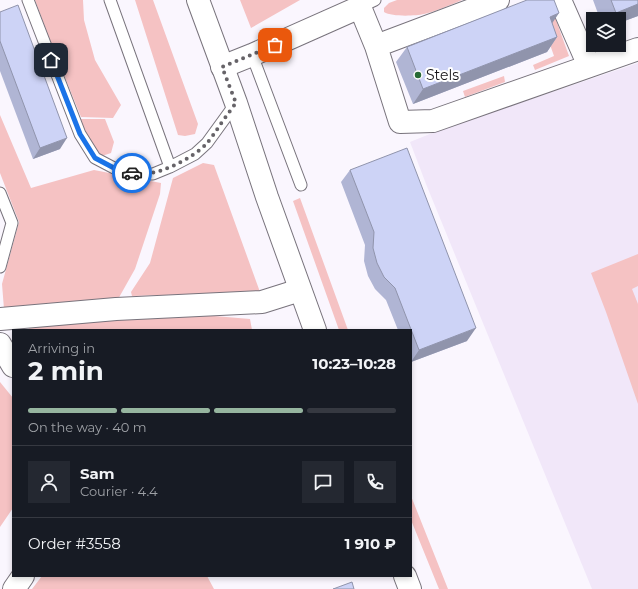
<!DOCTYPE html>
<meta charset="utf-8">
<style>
:root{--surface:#171b24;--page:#242831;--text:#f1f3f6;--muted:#9ea1a6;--line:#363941;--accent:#96b59f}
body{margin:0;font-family:Montserrat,sans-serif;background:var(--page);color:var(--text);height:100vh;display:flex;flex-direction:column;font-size:15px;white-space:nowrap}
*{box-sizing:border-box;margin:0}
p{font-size:13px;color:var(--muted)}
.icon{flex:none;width:22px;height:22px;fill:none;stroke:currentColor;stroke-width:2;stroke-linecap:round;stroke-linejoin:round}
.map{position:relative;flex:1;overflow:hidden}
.drawer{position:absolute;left:12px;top:329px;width:400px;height:248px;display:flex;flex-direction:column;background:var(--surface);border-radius:0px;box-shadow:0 2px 6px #0003}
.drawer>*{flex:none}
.controls{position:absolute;left:586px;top:12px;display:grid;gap:8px}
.controls a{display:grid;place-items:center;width:40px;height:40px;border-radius:0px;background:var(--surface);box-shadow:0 2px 6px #0003;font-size:20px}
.pin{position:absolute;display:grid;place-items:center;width:34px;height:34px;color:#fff;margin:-17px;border-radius:8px;box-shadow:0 2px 6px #0006}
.courier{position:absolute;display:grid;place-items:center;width:40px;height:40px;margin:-20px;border:3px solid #1a73e8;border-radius:50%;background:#fff;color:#222;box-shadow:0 1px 5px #0007}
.headline em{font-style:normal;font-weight:700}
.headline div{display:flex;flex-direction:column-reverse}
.headline{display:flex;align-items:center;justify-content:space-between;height:68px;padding:0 16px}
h1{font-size:26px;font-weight:700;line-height:30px}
.bar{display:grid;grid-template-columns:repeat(4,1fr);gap:6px 4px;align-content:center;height:48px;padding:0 16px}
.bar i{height:5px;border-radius:3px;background:var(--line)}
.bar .active{background:var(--accent)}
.bar p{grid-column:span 4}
.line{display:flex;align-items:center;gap:10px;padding:0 16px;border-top:1px solid var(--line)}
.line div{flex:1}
.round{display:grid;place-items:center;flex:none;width:42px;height:42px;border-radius:0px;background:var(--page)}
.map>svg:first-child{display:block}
</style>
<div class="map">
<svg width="638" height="589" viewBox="0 0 638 589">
<rect width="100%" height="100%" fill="#faf6fe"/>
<path fill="#f1e7f9" d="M638,63V589H592L426,184L410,142L440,130Z"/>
<path fill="#f5c2c3" d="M35,0H83L84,20L95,60L121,105L113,118L81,117L51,43Z
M135,0H153L198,124L195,134L185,136L178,135Z
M240,0H300L251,28Z
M397,0H462C450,5 437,11 424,14C415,16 392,17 384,12V8L389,3Z
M551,6L569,56L535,70L533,65L554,56L547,36Z
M504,76L505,82L465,97L463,91Z
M0,115L31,188L94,170L161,183L160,194L135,269L117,301L4,309L2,284L19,222L0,173Z
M80,119H105L114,142L111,153L102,156L91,145Z
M203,163L214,165L260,292L132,296L131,292L150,263L173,178Z
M300,198L348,330H339L293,201Z
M638,254V286L632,289L638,304V404L606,312L591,273Z
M179,313L250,319L252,330H27L31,327Z
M0,382L13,398V508L0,527Z
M411,496L448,589H439L411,520Z
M42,576H207L214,589H32Z"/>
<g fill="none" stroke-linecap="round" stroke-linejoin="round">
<g stroke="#78737c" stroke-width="13">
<path id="lane" d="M28,0L80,134L95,158L114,168L136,174H153L170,167L195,154L207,143L236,103
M110,0L170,167
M360,7L375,0
M252,55L301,185
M0,193L12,223L0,267"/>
</g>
<g stroke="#78737c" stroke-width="24">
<path id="street" d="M560,0L589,66
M376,46L400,122L433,121L638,49
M222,67L252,55L360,7L376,46L498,0
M0,319L116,309L262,302L300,290
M0,344L13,366
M14,589L23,576"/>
</g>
<g stroke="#78737c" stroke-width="24">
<path id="primary" d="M198,0L236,103L267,197L315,330
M405,576L410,589"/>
</g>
<use href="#lane" stroke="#fff" stroke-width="11"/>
<use href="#street" stroke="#fff" stroke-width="22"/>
<use href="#primary" stroke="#fff" stroke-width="22"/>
</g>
<path fill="#b0b5d4" d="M593,0H638V16L619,23V19H600Z
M0,12L60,149L33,159L0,71Z
M552,23L557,37L547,52L413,104L396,62L407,47Z
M350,170L467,341L411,362V330H398L386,300L375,289L368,276L364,261L365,245L341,182Z"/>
<path fill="#9094ac" d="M638,4V16L619,23V19H611L616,13Z
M559,13L549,28L550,17Z
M557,37L547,52L413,104L423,89Z
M67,138L60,149L33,159L40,148Z
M476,328L467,341L411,362L419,350Z"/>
<path fill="#cdd3f6" stroke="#9094ac" d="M527,0H554L559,13L550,17L557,37L423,89L407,47Z
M611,0H638V4L616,13Z
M18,5L67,138L40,148L0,41V12Z
M407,148L476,328L419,350L395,288L384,277L377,263L373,248L374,232L350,170Z
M352,582L354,589H333Z"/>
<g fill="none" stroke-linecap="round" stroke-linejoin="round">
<path stroke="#666368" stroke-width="4" stroke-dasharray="0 7.2" d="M132,173C153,179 193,159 207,143C210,140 213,135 216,131C222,122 229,112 236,103L222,67L275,45"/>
<path stroke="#1a73e8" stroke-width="5" d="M51,60L80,134L95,158L114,168L132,173"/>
</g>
<circle fill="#276a35" stroke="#fff" stroke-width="1.5" cx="418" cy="75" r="4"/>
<g text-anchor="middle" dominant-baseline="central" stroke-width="4" stroke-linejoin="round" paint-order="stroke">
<g font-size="14" fill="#161417" stroke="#fff" text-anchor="start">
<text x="426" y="75">Stels</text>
</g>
</g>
</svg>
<div class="controls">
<a><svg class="icon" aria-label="layers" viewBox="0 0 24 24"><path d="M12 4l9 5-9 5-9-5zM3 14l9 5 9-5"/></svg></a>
</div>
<div class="pin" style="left:275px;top:45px;background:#ea580c"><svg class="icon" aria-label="bag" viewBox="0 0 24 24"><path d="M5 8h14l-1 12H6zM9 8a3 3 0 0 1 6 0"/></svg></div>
<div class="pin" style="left:51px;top:60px;background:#1f2937"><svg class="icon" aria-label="home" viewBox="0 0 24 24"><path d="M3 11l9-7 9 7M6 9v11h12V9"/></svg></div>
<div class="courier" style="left:132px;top:173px"><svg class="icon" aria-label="car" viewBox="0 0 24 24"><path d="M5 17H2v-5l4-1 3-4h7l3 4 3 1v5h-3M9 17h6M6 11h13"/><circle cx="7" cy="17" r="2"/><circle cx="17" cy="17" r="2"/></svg></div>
<section class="drawer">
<div class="headline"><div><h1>2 min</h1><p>Arriving in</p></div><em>10:23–10:28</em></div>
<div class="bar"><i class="active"></i><i class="active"></i><i class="active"></i><i></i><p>On the way · 40 m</p></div>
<div class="line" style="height:72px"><a class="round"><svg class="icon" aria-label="person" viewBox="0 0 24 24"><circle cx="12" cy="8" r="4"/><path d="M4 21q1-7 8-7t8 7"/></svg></a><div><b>Sam</b><p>Courier · 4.4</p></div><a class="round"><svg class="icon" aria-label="chat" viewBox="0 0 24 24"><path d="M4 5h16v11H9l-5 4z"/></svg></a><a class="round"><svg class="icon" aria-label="phone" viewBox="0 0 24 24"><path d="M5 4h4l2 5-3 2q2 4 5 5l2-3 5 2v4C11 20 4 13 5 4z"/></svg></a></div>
<div class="line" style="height:52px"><div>Order #3558</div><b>1 910 ₽</b></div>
</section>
</div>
